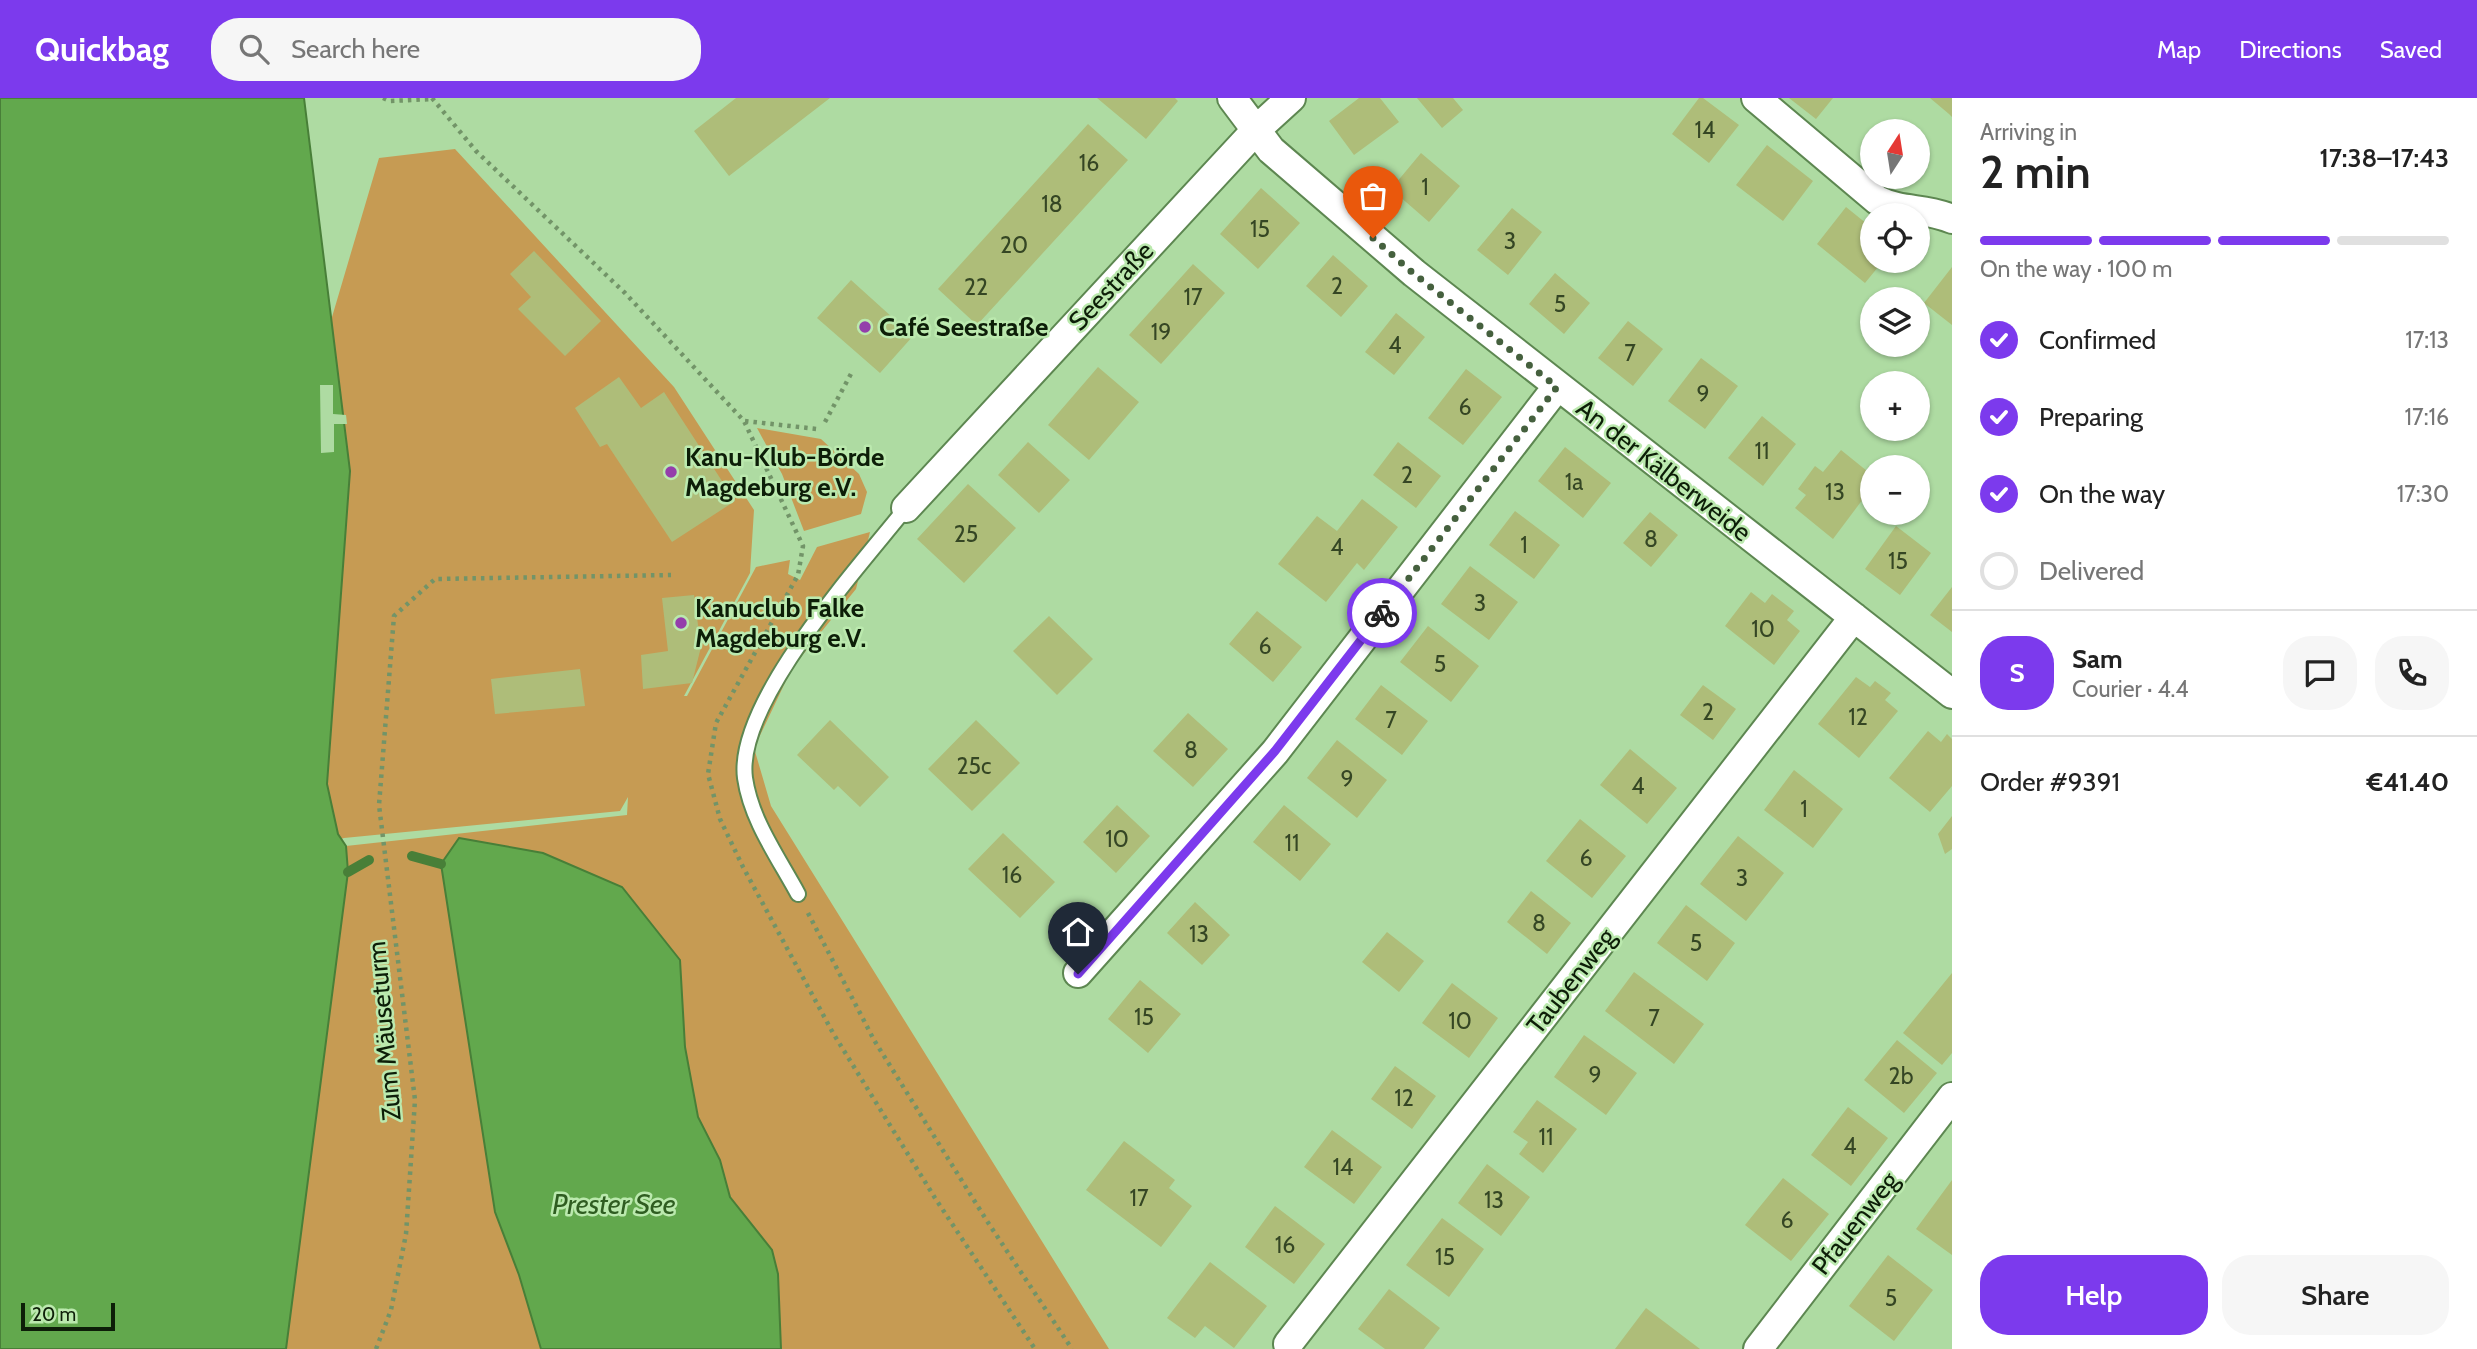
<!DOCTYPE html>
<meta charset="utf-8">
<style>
:root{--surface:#fff;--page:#f6f6f6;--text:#222;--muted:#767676;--line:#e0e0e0;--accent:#7c3aed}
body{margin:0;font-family:Cabin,sans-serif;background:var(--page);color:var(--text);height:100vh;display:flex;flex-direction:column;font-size:26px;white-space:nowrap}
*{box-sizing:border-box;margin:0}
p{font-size:23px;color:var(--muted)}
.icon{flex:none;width:38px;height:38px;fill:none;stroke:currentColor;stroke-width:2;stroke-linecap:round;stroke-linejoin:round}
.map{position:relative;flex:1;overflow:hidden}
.details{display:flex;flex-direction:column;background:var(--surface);width:525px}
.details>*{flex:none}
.needle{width:46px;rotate:12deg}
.buttons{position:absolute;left:1860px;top:21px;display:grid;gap:14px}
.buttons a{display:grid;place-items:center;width:70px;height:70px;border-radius:50%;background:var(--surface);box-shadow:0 2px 5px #0004;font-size:35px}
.scale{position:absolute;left:21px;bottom:18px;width:94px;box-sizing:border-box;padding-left:7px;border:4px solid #0d1e08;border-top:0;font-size:19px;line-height:24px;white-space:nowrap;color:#0d1e08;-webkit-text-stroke:5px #bbe9ae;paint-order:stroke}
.pin{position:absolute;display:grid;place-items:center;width:60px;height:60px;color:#fff;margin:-72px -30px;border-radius:50% 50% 50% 0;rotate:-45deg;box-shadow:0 0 7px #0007}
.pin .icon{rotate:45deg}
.courier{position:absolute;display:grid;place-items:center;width:70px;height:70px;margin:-35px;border:5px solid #7c3aed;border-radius:50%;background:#fff;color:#222;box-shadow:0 2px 9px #0007}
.headline em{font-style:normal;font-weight:600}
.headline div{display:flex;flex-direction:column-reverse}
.headline{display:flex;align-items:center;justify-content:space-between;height:119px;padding:0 28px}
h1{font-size:46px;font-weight:600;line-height:52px}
.bar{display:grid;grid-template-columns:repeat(4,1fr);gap:10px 7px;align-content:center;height:84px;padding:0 28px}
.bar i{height:9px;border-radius:5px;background:var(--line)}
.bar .on{background:var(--accent)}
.bar p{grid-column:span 4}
.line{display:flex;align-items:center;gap:18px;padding:0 28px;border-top:2px solid var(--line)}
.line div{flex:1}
.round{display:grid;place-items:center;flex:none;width:74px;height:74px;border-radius:28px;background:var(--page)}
ol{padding:0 28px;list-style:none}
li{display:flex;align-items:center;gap:21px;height:77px}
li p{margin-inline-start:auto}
li .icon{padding:7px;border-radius:50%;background:var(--accent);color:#fff;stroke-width:4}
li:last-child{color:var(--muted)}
li i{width:38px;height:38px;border:4px solid var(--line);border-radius:50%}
.action{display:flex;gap:14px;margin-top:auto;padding:14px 28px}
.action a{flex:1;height:80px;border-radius:28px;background:var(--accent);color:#fff;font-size:28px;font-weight:600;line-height:80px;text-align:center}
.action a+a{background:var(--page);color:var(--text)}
header{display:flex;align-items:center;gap:42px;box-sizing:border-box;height:98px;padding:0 35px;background:var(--accent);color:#fff}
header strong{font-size:33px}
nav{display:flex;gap:38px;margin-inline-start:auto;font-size:24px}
.search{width:490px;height:63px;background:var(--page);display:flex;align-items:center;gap:18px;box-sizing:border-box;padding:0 24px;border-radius:28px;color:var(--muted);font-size:26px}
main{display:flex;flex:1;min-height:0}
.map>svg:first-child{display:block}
</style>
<header>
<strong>Quickbag</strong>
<div class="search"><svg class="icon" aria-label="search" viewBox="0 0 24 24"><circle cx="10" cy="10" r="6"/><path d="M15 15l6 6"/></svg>Search here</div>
<nav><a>Map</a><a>Directions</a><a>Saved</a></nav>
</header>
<main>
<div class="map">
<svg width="1952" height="1251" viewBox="0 0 1952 1251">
<rect width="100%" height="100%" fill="#aedba2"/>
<path fill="#c69b53" d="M455,51L674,289L754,412L750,475L684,598H687L756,469L790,462L788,476L800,482L817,449L870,434L856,491L792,570L754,650L771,708L1109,1251H781L772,1152L730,1099L720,1062L698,1019L685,949L495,1114L519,1177L541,1251H286L348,774L346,748L627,717L628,699L620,713L344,740L284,758L314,280L379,60Z
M757,330L821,341L859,376L867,394L861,416L804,433L782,376Z"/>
<path fill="#62a84d" stroke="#487f38" stroke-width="2" d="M0,0H304L350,373L327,686L338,736L346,748L348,774L286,1251H0Z
M459,740L543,755L622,789L680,862L685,949L698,1019L720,1062L730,1099L772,1152L778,1176L781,1251H541L519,1177L495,1114L441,766Z"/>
<path fill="#aedba2" d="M320,287H333V316L346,317L347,326H334V354L321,355Z"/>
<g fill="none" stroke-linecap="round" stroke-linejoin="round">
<path stroke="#487f38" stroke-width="10" d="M412,758L441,766
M348,774L369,762"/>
</g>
<path fill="#aebd79" d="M736,0H830L729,78L694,33Z
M1097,0H1175L1178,3L1146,41Z
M1359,0H1380L1399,24L1354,57L1329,23Z
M1417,0H1453L1463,12L1442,30Z
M1699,0H1703L1739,27L1709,65L1672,36Z
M1789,0H1833L1816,21Z
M1930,0H1952V19L1949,16Z
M1088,26L1128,62L977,227L938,191Z
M1767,47L1813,83L1783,123L1736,87Z
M1421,55L1460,88L1429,124L1391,91Z
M1261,90L1300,125L1258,171L1220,136Z
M1846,109L1872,130V163H1883L1865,185L1817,146Z
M1512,110L1542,134L1508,177L1477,152Z
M534,153L601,223L565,258L518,211L531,199L510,176Z
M1333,157L1368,188L1341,219L1306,188Z
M1193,166L1225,195L1161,266L1129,237Z
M1952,169V227L1924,205Z
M1555,175L1590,205L1564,236L1529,206Z
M851,182L913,238L880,275L817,220Z
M1396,215L1425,239L1394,277L1365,254Z
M1628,223L1663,251L1633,288L1598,260Z
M1701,260L1738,288L1705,331L1668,303Z
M1098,269L1139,304L1089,362L1048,327Z
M1466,271L1502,299L1463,347L1428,320Z
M619,279L641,310L664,294L735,403L672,444L607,346L600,349L575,310Z
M1762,318L1796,346L1763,388L1728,360Z
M1028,344L1070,382L1039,415L998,377Z
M1398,344L1441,378L1416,410L1373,377Z
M1565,349L1611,385L1583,420L1538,383Z
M1841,352L1872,377V389L1833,441L1795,410L1806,397L1798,391L1815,368L1823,374Z
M968,386L1016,430L964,485L917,441Z
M1362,401L1398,429L1364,472L1357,465L1326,504L1278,466L1317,418L1337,433Z
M1515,413L1560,447L1534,481L1489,447Z
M1650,414L1678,437L1651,469L1623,445Z
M1896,428L1931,455L1900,497L1865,471Z
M1470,468L1518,504L1489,542L1441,506Z
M1952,489V534L1930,517Z
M1751,494L1765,505L1772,496L1794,513L1787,522L1800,533L1774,567L1725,528Z
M694,497L701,549L692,585L643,591L641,557L668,553L662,500Z
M1257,513L1302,549L1273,584L1229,546Z
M1049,518L1093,561L1057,597L1013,553Z
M1428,528L1479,568L1451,604L1400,564Z
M580,571L585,608L495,616L491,581Z
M1856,579L1870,589L1875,583L1891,595L1885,602L1898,613L1859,660L1818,626Z
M1381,587L1428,623L1402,657L1355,621Z
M1703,587L1736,611L1713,642L1680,617Z
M1188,615L1228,651L1193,689L1153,653Z
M830,622L889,679L860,709L838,688L834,692L797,657Z
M976,622L1020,665L972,713L928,671Z
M1928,633L1941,644L1947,636L1952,641V688L1930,714L1889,680Z
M1337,642L1387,682L1357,720L1307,680Z
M1630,651L1677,690L1647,726L1600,687Z
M1794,672L1843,711L1813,750L1764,712Z
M1117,707L1150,738L1116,775L1083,744Z
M1284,707L1331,746L1300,783L1253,744Z
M1952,718V751L1945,756L1938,736Z
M1580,721L1626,758L1592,800L1546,763Z
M1003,735L1055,784L1020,820L968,771Z
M1738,738L1784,775L1746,823L1700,786Z
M1531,793L1571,825L1547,856L1507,824Z
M1195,804L1230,837L1202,867L1167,835Z
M1686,807L1735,845L1707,883L1657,845Z
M1387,834L1424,863L1399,894L1362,864Z
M1634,874L1704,926L1674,966L1605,913Z
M1952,875V955L1942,967L1903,935Z
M1140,882L1181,916L1148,955L1108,921Z
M1452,885L1498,920L1469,960L1422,925Z
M1584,937L1637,975L1606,1017L1554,979Z
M1897,942L1937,975L1904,1015L1864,982Z
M1395,968L1436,998L1412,1031L1371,1001Z
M1537,1002L1577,1031L1543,1075L1519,1056L1528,1044L1513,1034Z
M1848,1009L1888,1040L1851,1088L1811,1057Z
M1332,1032L1382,1069L1354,1106L1304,1069Z
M1124,1043L1175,1082L1169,1090L1192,1108L1161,1149L1086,1092Z
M1487,1066L1530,1099L1501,1138L1458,1105Z
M1783,1080L1829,1116L1791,1163L1745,1127Z
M1952,1082V1157L1916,1131Z
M1275,1108L1325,1146L1294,1186L1245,1149Z
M1442,1120L1484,1151L1449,1199L1406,1167Z
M1888,1157L1933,1192L1894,1243L1849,1208Z
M1210,1164L1267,1208L1234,1250L1205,1228L1195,1240L1167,1220Z
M1389,1191L1440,1230L1424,1251H1385L1358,1231Z
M1646,1210L1700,1251H1615Z"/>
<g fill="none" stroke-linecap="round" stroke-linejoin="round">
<g stroke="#5d8751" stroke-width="18">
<path id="service" d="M798,796C778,759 751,722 745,680C735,605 860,468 906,410"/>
</g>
<g stroke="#5d8751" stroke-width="32">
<path id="minor" d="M1232,0L1271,52L1414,175L1952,596
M1756,0L1877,102C1903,115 1925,109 1952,121
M906,410L1257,31L1291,0
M1078,875L1275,654L1557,289
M1288,1246L1854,519
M1758,1251L1952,999"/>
</g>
<path stroke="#729468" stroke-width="4.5" stroke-dasharray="3.5 5" stroke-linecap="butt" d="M383,0L390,3L433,1
M432,0L476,53L625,195L744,323L803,448L798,477L716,625L708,676L720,721L743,769L833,935L935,1100L1035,1251
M745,323L817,331
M825,324L852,274
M808,815L874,942L987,1123L1072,1251
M376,1251L391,1212L406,1136L415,1002L379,707L394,518L435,481L671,477"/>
<use href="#service" stroke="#fff" stroke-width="14"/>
<use href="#minor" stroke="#fff" stroke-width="28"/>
</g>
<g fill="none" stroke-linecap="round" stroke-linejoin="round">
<path stroke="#45603e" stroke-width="7" stroke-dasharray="0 12.6" d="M1373,140L1413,175L1557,289L1382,515"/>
<path stroke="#7c3aed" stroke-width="9" d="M1078,876L1275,653L1382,515"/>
</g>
<g fill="#943eab" stroke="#bbe9ae" stroke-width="2.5">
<circle cx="865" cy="229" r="7"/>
<circle cx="671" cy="374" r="7"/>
<circle cx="681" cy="525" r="7"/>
</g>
<g text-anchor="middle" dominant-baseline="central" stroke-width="5" stroke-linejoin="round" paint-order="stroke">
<g font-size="23" fill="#354624">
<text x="1705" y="32">14</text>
<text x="1089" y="65">16</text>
<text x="1425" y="89">1</text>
<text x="1052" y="106">18</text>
<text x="1260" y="131">15</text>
<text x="1510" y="143">3</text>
<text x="1014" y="147">20</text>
<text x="1337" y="188">2</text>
<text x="976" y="189">22</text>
<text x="1193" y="199">17</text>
<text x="1560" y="206">5</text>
<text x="1161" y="234">19</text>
<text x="1395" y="247">4</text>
<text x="1630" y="255">7</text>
<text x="1703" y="296">9</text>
<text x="1465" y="309">6</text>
<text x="1762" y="353">11</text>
<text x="1407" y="377">2</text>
<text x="1574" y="384">1a</text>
<text x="1835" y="394">13</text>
<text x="966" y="436">25</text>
<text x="1651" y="441">8</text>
<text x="1524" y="447">1</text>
<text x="1337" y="449">4</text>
<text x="1898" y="463">15</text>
<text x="1480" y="505">3</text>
<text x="1763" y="531">10</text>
<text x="1265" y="548">6</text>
<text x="1440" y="566">5</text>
<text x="1708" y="614">2</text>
<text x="1858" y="619">12</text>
<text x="1391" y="622">7</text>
<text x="1191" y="652">8</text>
<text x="974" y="668">25c</text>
<text x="1347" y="681">9</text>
<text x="1638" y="688">4</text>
<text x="1804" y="711">1</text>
<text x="1117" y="741">10</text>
<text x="1292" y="745">11</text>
<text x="1586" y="760">6</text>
<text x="1012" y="777">16</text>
<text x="1742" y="780">3</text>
<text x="1539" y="825">8</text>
<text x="1199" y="836">13</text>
<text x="1696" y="845">5</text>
<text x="1144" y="919">15</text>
<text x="1654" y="920">7</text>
<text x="1460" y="923">10</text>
<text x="1595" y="977">9</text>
<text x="1901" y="978">2b</text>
<text x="1404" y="1000">12</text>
<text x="1546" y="1039">11</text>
<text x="1850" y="1048">4</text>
<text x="1343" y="1069">14</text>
<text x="1139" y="1100">17</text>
<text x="1494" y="1102">13</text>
<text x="1787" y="1122">6</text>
<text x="1285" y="1147">16</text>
<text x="1445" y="1159">15</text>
<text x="1891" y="1200">5</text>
</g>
<g font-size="26" fill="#0d1e08" stroke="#bbe9ae">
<text transform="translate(1111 188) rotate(-47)">Seestraße</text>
<text transform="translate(1664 372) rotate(38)">An der Kälberweide</text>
<text transform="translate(1571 883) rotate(-52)">Taubenweg</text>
<text transform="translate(384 933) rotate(-95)">Zum Mäuseturm</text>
<text transform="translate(1855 1125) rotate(-52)">Pfauenweg</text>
</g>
<g font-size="26" font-weight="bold" fill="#0d1e08" stroke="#bbe9ae" text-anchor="start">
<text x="879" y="229">Café Seestraße</text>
<text x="685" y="359">Kanu-Klub-Börde<tspan x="685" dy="30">Magdeburg e.V.</tspan></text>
<text x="695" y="510">Kanuclub Falke<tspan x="695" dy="30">Magdeburg e.V.</tspan></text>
</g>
<g font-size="28" font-style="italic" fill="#2f5d21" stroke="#bbe9ae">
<text x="614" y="1106">Prester See</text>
</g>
</g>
</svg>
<div class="buttons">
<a><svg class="needle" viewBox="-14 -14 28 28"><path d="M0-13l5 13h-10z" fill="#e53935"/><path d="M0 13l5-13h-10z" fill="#767676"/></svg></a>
<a><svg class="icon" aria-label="locate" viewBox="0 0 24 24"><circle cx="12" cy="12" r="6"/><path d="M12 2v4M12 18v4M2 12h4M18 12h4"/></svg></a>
<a><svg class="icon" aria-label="layers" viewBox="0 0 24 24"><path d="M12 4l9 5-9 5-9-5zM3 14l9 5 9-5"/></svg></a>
<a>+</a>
<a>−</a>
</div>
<div class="scale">20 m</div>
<div class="pin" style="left:1373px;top:140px;background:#ea580c"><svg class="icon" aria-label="bag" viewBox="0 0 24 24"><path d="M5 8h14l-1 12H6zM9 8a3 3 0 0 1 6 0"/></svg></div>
<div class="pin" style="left:1078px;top:876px;background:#1f2937"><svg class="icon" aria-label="home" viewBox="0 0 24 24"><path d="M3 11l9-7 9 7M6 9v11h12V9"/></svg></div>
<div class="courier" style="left:1382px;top:515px"><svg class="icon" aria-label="bike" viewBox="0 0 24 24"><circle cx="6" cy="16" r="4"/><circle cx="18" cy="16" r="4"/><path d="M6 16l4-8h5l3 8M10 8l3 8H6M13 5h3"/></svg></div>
</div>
<section class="details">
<div class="headline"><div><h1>2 min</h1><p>Arriving in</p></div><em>17:38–17:43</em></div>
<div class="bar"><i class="on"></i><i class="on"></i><i class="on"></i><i></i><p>On the way · 100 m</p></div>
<ol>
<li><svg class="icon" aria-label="check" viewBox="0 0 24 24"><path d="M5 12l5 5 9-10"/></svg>Confirmed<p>17:13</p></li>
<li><svg class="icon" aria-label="check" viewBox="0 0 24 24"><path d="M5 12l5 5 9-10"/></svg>Preparing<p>17:16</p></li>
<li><svg class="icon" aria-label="check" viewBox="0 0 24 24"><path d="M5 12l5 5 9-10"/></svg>On the way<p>17:30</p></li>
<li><i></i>Delivered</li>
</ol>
<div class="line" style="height:126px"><b class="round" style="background:var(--accent);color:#fff">S</b><div><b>Sam</b><p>Courier · 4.4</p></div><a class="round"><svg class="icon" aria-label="chat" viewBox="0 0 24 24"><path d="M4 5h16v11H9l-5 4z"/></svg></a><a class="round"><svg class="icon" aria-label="phone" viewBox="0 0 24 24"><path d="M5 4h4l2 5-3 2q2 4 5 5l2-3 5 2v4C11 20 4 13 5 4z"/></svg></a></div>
<div class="line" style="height:91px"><div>Order #9391</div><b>€41.40</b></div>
<div class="action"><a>Help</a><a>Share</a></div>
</section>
</main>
